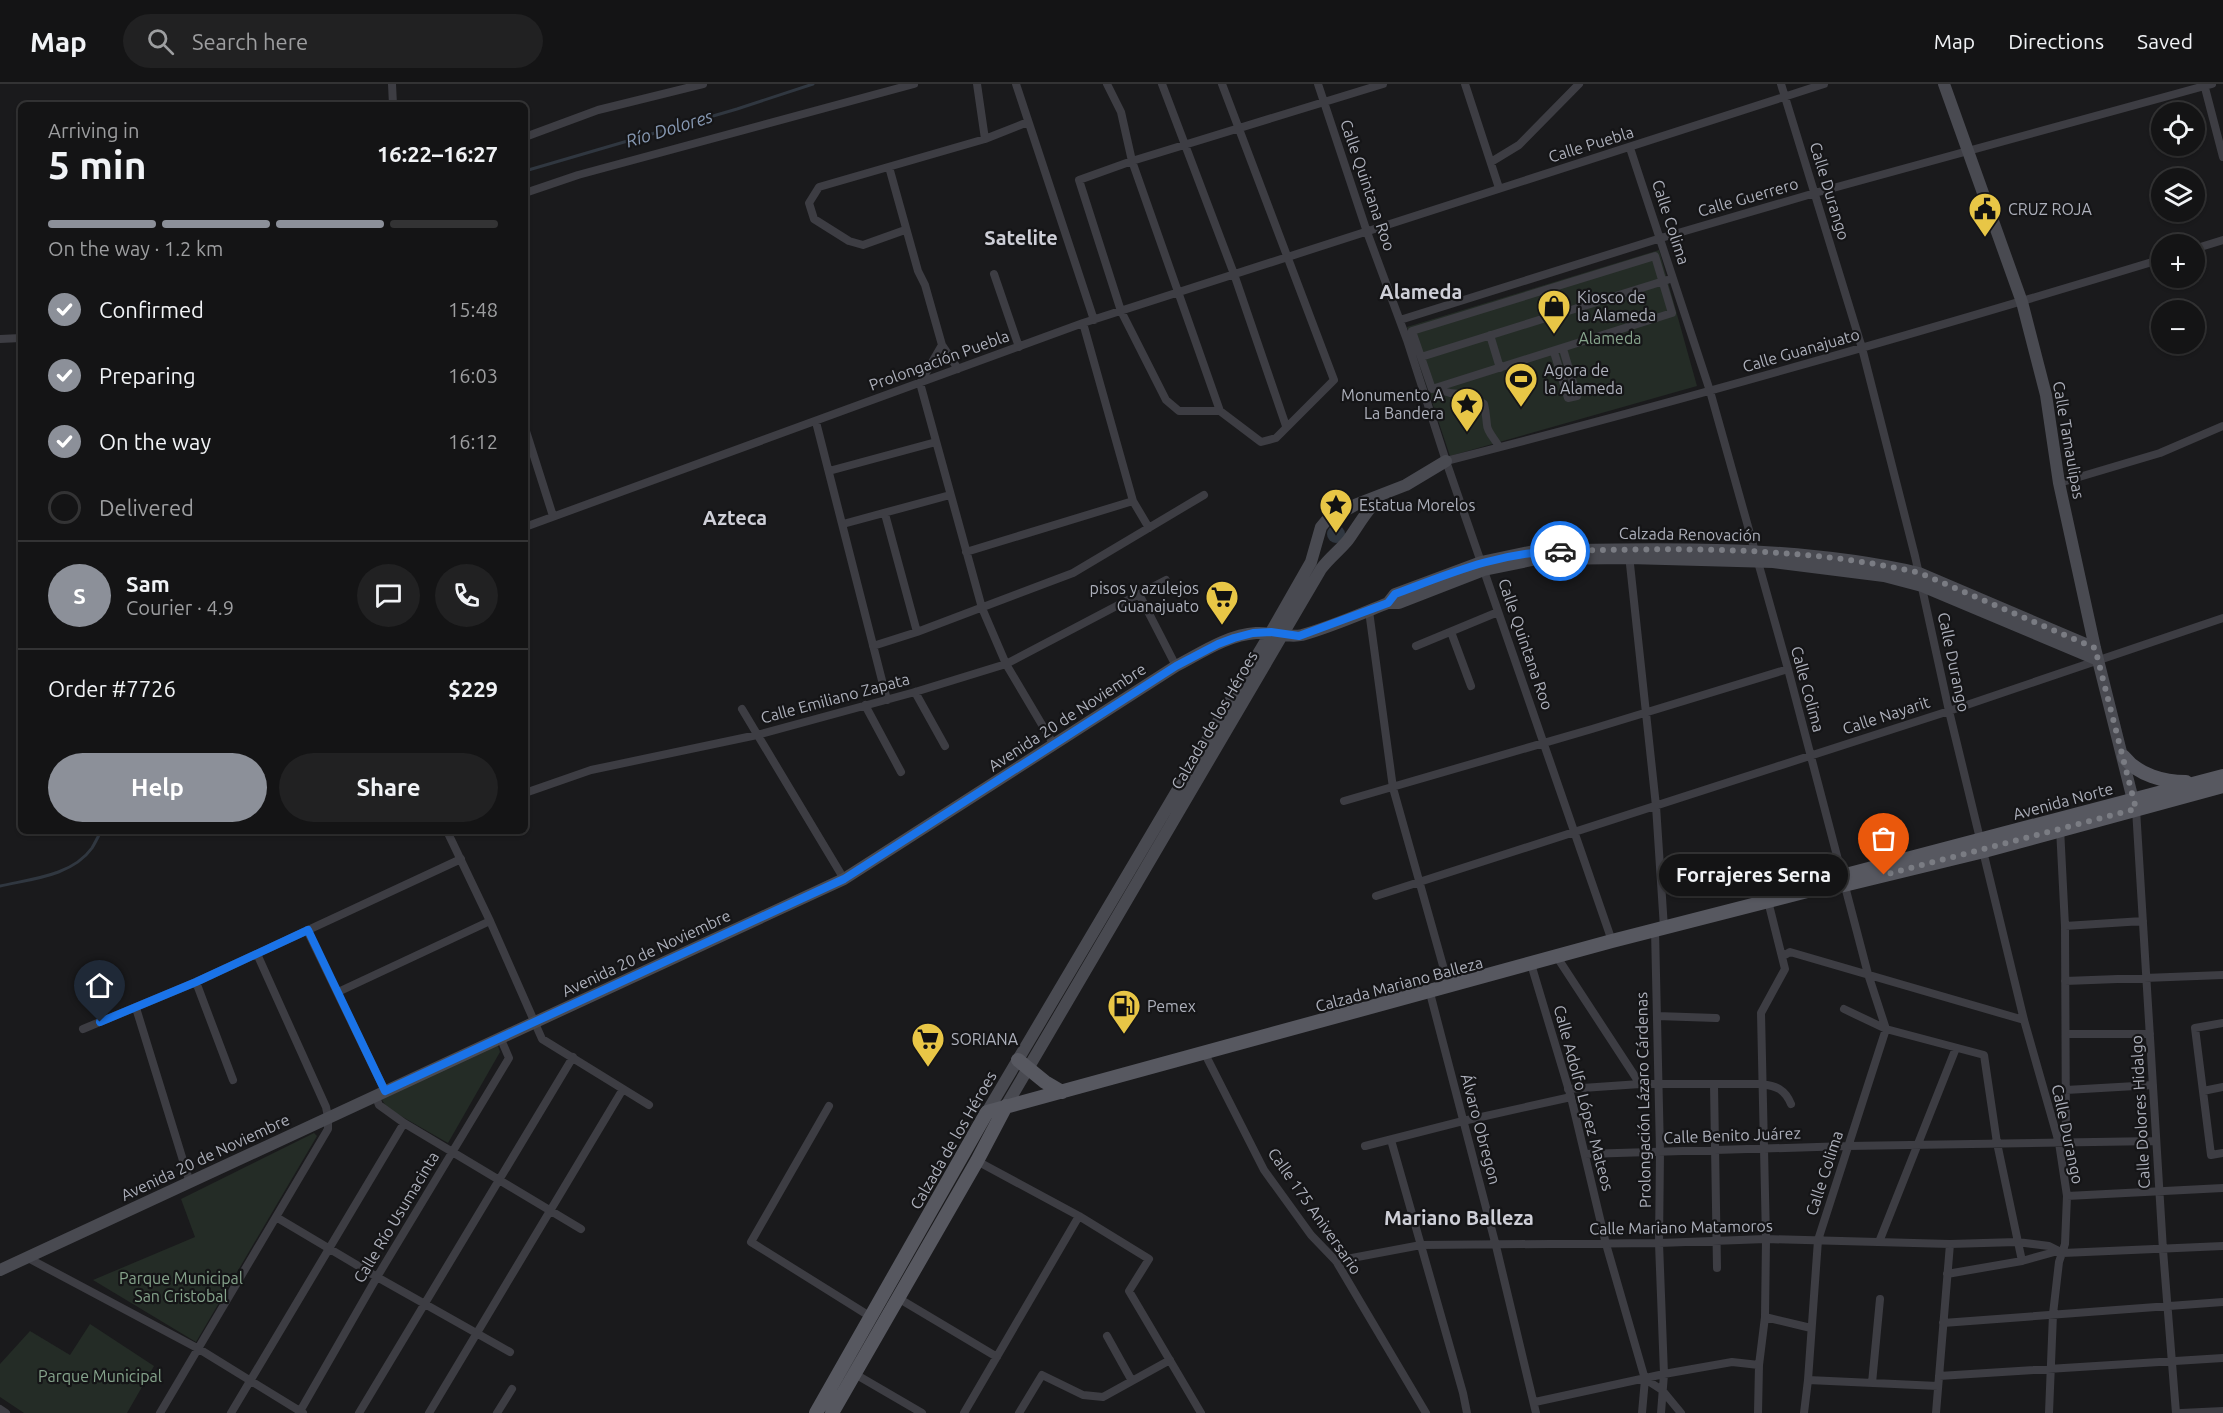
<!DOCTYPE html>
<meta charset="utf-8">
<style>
:root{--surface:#141415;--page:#212122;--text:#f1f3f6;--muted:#9d9ea0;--line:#333334;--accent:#8c9099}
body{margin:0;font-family:Ubuntu,sans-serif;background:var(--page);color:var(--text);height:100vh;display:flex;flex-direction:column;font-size:22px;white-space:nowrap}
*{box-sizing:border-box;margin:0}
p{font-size:20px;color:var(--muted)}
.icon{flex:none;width:33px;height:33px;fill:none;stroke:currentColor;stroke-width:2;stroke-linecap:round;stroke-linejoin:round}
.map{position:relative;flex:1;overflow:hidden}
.drawer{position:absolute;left:18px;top:18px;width:510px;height:732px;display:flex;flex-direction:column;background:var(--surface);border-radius:9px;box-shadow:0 2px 4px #0004,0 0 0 2px var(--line)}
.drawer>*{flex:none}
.controls{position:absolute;left:2151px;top:18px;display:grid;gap:12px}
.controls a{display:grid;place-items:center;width:54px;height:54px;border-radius:50%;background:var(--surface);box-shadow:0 2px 4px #0004,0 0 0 2px var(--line);font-size:30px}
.pin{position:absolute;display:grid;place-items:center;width:51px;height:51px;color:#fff;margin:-62px -26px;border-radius:50% 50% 50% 0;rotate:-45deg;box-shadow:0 0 6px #0007}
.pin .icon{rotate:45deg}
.courier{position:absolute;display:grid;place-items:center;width:60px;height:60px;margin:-30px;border:4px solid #1a73e8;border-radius:50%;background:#fff;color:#222;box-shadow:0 2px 8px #0007}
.bubble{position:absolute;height:42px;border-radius:21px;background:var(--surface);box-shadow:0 2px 4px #0004,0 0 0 2px var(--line);font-size:20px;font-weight:700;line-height:42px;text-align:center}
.overview em{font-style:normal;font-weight:700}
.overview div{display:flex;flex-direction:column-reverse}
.overview{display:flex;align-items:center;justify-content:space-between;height:102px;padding:0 30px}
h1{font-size:39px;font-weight:700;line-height:45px}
.bar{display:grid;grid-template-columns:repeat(4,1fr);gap:9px 6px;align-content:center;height:72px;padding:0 30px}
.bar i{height:8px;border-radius:4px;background:var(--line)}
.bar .on{background:var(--accent)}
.bar p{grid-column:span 4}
.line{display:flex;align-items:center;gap:15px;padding:0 30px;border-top:2px solid var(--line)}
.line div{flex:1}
.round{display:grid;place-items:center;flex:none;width:63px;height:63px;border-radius:32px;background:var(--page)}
ol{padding:0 30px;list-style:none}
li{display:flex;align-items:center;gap:18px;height:66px}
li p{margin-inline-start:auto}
li .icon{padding:6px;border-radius:50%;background:var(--accent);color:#fff;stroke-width:4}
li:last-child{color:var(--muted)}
li i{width:33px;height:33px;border:3px solid var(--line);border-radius:50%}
.button{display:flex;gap:12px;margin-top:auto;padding:12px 30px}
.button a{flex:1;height:69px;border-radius:36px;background:var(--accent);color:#fff;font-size:24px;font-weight:700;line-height:69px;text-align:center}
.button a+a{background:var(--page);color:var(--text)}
header{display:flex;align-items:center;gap:36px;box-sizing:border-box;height:84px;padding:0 30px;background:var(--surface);border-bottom:2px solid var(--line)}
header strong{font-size:28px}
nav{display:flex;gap:33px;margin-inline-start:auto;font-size:21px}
.search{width:420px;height:54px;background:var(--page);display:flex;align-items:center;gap:15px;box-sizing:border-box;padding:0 21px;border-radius:33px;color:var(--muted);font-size:22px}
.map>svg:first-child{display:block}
</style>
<header>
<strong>Map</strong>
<div class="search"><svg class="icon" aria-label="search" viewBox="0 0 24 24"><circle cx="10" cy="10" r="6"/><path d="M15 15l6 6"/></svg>Search here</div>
<nav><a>Map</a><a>Directions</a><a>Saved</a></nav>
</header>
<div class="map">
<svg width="2223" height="1329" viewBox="0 0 2223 1329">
<rect width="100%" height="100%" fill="#1a1a1c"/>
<path fill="#242c26" d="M1659,166L1697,302L1450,372L1407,243Z
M497,959L500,968L448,1059L387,1024L381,1014Z
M314,1049L317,1052L196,1258L93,1196L195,1153L181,1115Z
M90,1240L154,1282L127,1329H24L0,1313V1280L30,1247L70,1271Z"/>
<path fill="#303740" d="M1327 450a9 9 0 1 1 18 0a9 9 0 1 1-18 0Z"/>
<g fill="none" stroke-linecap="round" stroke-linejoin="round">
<path stroke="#303740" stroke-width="3" d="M525,87L737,25L813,0
M0,802C31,795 72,792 92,764C95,759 98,753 101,747"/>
<path stroke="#3d3d43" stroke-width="8" d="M392,0L393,21
M977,0L985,55
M1016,0L1094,236
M1107,0L1121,28L1132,77L1220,327L1261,358L1276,354L1334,296L1222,0
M1162,0L1234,190L1286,342
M1318,0L1367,148L1407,256L1446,377L1612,857
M1465,0L1499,104
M1781,0L1862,264L1915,472L1949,627L2024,936L2059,1059L2067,1112L2065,1160L2059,1178L2053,1230L2049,1329
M2204,0L2223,73
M525,53L598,26L703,0
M1630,64L1710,307L1788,585L1868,890L1886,945L1818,1156L1808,1296L1804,1329
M1491,78L1519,61L1579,0
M889,83L918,187L925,201L942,261L958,285
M525,109L578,91L914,0
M905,146L863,161L849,157L814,135L809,119L819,103L985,55L1028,38
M2194,165L2223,156
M1655,172L1672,229L1432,305L1412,247Z
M994,190L1019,263
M1400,236L1661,154L1815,109L2212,0
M1083,239L1133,417L1149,444
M1490,251L1500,284
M0,255L21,254
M942,261L920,299L982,524L1006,580L1054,661
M1554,268L1568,314L1577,312L1563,265
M1421,273L1667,196
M1434,304L1450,309L1469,311L1484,320C1486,328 1486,333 1487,341C1487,348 1496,356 1499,363
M1220,327H1179L1166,316L1121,227L1079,96L1132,77L1383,0
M816,338L887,616
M525,344L553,432
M1446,377C1686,316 1925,247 2162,175
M829,387L936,358
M2059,399L2160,369L2223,342
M885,430L917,548
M843,440L950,411
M525,443L1083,239L1824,0
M966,468L1133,417
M1629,471L1656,722L1664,844
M1139,510L1176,582
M1369,527L1393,704L1449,903
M1451,548L1471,602
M873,562L917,548L1073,489L1204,411
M1416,562L1498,528
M915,608L945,662
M865,621L901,688
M742,625L844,795
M525,709L591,686L757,651L915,608L1006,580L1166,496
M1344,717L1592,645L1788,585
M2136,725L2163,1166L2176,1329
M2060,744L2065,842L2066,1060
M447,747L490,837L542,955L649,1021
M1376,812L1949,627L2223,534
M2065,842L2143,837
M307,846L385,1007
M1655,846L1660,1068L1659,1159L1664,1290L1661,1329
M1783,872L1790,868L2024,936
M1557,873L1640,1000
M1531,880L1571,1013L1606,1160L1645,1295L1642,1329
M2065,897L2223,891
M196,898L233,996
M338,908L490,837
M1430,909L1496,1162L1536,1329
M136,924L190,1099
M1844,925L1886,945L1984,971L1997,1059L2022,1177
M1657,932L1716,934
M2223,939L2195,944L2211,1071L2223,1069
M83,945L196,898L461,775
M2066,950H2150
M1205,970L1264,1086L1311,1151L1336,1177L1426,1329
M1714,1001L1717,1184
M1568,1005L1640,1000H1762C1776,1002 1785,1005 1791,1020
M2066,1006L2153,1001
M2203,1007L2223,1003
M375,1011L379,1021L404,1039L581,1145
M829,1022L751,1158L871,1233
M1391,1056L1463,1309L1467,1329
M1365,1062L1463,1037L1571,1013
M1585,1070L1848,1062L2156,1057
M977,1077L1079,1132L1149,1175L1129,1207L1201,1329
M2067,1112L2223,1104
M276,1133L377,1193L510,1268
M1879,1158L1956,964
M28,1174L199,1265L303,1329
M1336,1177L1421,1161L1659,1159L1766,1155L1950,1160L2017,1158L2049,1162L2063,1169L2223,1162
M1947,1190L2022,1177L2058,1167
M898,1214L997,1273
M1765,1233L1811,1244
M1943,1239L2223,1218
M1107,1252L1132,1297
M855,1290L922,1329
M1939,1292L2223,1274
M1645,1295L1662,1306L1681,1329
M1808,1296L1938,1302
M1872,1299L1880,1215
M1535,1318L1664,1290L1732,1278L1759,1281
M0,1325L6,1329
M160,1329L328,1045V1033L326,1023L257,870
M231,1329L404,1039
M299,1329L377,1193L509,974L500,953
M359,1329L573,973
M429,1329L623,1005
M497,1329L512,1305
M964,1329L1079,1132
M1019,1329L1042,1291L1083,1311L1103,1313L1170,1276
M1758,1329L1759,1281L1765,1233L1766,1155L1761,929L1785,885L1768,817
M1936,1329L1950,1160
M2181,1329L2223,1327"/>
<path stroke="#494a51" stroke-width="12" d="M1944,0L2022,218L2046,311L2059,399L2095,564L2135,724
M1573,466C1687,464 1807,463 1919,489L2095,564
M1388,519L1395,510L1481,478L1534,467
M1006,1022L1321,485C1329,474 1340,466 1348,456C1358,442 1366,427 1379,414
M987,1028L1271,548L1311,478L1321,443L1326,437L1357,420L1406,401L1446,377
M0,1186L844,795L1176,582C1201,569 1227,551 1256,549C1271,548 1288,554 1302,551C1331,543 1360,530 1388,519H1399L1484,486L1537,475L1629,474L1773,478L1884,492L1922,502L2098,576"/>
<path stroke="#575860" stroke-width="14" d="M2124,673C2138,691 2164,698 2186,698
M1826,800L1842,792L2223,692
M1018,976L1045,998L1062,1008
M816,1329L987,1028L1612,857L1819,804L1844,801L1984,767L2223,702
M832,1329L977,1077L1006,1022"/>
</g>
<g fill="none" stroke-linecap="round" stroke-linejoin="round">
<path stroke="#7a7c83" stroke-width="6" stroke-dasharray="0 10.8" d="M1560,467C1678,464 1804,462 1920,489L2095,564L2136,725L1884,791"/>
<path stroke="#1a73e8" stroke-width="8" d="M100,938L196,898L308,846L385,1007L844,795L1176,582L1218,560L1234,554L1253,549L1271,548L1299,552L1388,519L1395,510C1451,489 1499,468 1560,467"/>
</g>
<defs>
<g id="civic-pin" transform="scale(1.725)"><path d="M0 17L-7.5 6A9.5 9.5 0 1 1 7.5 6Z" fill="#e8c646" stroke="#151517"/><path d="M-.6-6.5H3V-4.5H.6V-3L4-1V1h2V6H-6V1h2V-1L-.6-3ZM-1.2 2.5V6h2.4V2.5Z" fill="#111"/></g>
<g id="shop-pin" transform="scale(1.725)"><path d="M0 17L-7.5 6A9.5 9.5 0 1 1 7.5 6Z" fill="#e8c646" stroke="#151517"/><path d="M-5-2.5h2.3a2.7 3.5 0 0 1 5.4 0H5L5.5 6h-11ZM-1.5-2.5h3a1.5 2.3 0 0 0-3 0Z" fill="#111"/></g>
<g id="stadium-pin" transform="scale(1.725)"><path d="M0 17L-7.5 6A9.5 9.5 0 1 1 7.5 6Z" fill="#e8c646" stroke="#151517"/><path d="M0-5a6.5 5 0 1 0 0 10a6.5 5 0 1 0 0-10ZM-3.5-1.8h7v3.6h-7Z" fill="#111"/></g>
<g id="sight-pin" transform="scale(1.725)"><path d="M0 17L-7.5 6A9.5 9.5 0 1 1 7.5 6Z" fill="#e8c646" stroke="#151517"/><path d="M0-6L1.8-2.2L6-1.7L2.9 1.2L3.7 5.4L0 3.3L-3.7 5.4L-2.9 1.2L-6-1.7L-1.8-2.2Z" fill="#111"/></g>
<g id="supermarket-pin" transform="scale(1.725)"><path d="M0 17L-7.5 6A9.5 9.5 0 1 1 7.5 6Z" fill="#e8c646" stroke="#151517"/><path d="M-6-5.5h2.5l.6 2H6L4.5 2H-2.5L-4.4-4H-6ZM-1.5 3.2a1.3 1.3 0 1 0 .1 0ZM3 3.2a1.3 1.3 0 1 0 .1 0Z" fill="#111"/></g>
<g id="fuel-pin" transform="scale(1.725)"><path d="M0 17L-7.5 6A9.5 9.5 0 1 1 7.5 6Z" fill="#e8c646" stroke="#151517"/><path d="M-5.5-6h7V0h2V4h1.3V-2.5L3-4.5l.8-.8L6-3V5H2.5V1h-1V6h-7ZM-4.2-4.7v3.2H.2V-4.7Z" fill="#111"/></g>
</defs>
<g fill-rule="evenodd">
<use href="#civic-pin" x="1985" y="125"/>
<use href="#shop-pin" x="1554" y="222"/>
<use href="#stadium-pin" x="1521" y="295"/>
<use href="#sight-pin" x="1467" y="320"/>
<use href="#sight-pin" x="1336" y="421"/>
<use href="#supermarket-pin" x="1222" y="513"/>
<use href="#fuel-pin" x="1124" y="922"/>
<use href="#supermarket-pin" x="928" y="955"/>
</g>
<g text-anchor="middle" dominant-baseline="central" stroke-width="4.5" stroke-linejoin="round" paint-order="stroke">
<g font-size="16" fill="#adb0bb" stroke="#151517">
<text transform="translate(1591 60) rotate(-17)">Calle Puebla</text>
<text transform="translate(1368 101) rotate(71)">Calle Quintana Roo</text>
<text transform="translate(1830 107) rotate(73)">Calle Durango</text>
<text transform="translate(1748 113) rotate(-16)">Calle Guerrero</text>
<text transform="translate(1671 138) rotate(72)">Calle Colima</text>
<text transform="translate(1801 266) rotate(-16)">Calle Guanajuato</text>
<text transform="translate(939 276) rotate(-20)">Prolongación Puebla</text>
<text transform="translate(2069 356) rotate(80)">Calle Tamaulipas</text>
<text transform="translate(1690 450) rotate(1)">Calzada Renovación</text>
<text transform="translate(1526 560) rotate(71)">Calle Quintana Roo</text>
<text transform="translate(1954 578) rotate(78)">Calle Durango</text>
<text transform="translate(1808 605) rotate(75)">Calle Colima</text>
<text transform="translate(835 614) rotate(-15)">Calle Emiliano Zapata</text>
<text transform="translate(1886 631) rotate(-18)">Calle Nayarit</text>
<text transform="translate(1067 633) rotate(-33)">Avenida 20 de Noviembre</text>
<text transform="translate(1214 636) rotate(-60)">Calzada de los Héroes</text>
<text transform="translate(2063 717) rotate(-15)">Avenida Norte</text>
<text transform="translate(646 869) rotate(-25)">Avenida 20 de Noviembre</text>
<text transform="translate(1399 900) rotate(-15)">Calzada Mariano Balleza</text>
<text transform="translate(1584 1014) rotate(75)">Calle Adolfo López Mateos</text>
<text transform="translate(1643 1016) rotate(-91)">Prolongación Lázaro Cárdenas</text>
<text transform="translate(2140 1028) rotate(-93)">Calle Dolores Hidalgo</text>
<text transform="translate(1481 1045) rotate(75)">Álvaro Obregon</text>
<text transform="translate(2068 1050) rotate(78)">Calle Durango</text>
<text transform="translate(1732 1051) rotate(-2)">Calle Benito Juárez</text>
<text transform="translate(953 1056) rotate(-60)">Calzada de los Héroes</text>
<text transform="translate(205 1073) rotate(-25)">Avenida 20 de Noviembre</text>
<text transform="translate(1824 1089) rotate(-72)">Calle Colima</text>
<text transform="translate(1315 1127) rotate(55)">Calle 175 Aniversario</text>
<text transform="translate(396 1133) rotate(-59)">Calle Río Usumacinta</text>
<text transform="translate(1681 1143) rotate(-1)">Calle Mariano Matamoros</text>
</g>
<g font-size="16" fill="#adb0bb" stroke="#151517" text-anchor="start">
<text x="2008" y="125">CRUZ ROJA</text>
<text x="1577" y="213">Kiosco de<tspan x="1577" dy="18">la Alameda</tspan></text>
<text x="1544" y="286">Agora de<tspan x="1544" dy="18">la Alameda</tspan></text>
<text x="1444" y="311" text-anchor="end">Monumento A<tspan x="1444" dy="18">La Bandera</tspan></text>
<text x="1359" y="421">Estatua Morelos</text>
<text x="1199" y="504" text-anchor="end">pisos y azulejos<tspan x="1199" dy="18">Guanajuato</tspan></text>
<text x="1147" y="922">Pemex</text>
<text x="951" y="955">SORIANA</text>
</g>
<g font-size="16" fill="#86a48c" stroke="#151517">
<text x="1610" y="254">Alameda</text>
<text x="181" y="1194">Parque Municipal<tspan x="181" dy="18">San Cristobal</tspan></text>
<text x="100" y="1292">Parque Municipal</text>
</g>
<g font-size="18" font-style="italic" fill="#8799b3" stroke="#151517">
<text transform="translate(669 44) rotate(-17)">Río Dolores</text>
</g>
<g font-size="20" font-weight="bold" fill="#cecfd7" stroke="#151517">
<text x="1021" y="153">Satelite</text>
<text x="1421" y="207">Alameda</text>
<text x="735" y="433">Azteca</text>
<text x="1459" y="1133">Mariano Balleza</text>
</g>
</g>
</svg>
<div class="controls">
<a><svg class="icon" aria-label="locate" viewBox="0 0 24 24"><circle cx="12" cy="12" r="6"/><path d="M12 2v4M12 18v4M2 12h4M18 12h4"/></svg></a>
<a><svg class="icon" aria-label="layers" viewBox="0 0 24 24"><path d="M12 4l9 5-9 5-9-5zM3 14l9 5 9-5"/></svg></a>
<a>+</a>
<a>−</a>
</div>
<div class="pin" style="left:1884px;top:791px;background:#ea580c"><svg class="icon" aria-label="bag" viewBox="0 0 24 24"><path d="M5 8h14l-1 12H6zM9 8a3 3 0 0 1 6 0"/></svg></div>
<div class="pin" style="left:100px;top:938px;background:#1f2937"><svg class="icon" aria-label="home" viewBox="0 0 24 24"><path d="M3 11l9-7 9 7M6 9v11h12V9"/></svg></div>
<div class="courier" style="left:1560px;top:467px"><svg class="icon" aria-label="car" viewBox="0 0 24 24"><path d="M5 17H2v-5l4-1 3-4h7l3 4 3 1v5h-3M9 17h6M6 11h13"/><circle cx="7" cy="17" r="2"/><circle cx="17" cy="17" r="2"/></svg></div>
<div class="bubble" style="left:1659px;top:770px;width:189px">Forrajeres Serna</div>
<section class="drawer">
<div class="overview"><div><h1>5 min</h1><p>Arriving in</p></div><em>16:22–16:27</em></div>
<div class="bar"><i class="on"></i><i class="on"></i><i class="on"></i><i></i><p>On the way · 1.2 km</p></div>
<ol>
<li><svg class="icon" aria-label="check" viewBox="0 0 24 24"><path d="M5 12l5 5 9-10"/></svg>Confirmed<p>15:48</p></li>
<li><svg class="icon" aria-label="check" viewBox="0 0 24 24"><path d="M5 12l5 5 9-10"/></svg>Preparing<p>16:03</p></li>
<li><svg class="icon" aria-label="check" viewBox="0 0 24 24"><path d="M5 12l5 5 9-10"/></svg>On the way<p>16:12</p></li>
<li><i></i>Delivered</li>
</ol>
<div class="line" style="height:108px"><b class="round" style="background:var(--accent);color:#fff">S</b><div><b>Sam</b><p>Courier · 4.9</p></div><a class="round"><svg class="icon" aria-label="chat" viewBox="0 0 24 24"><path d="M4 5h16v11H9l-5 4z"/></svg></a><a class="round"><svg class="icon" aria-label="phone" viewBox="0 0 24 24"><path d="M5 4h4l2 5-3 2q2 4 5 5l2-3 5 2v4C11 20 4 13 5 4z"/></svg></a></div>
<div class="line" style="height:78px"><div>Order #7726</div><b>$229</b></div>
<div class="button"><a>Help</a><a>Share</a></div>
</section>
</div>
